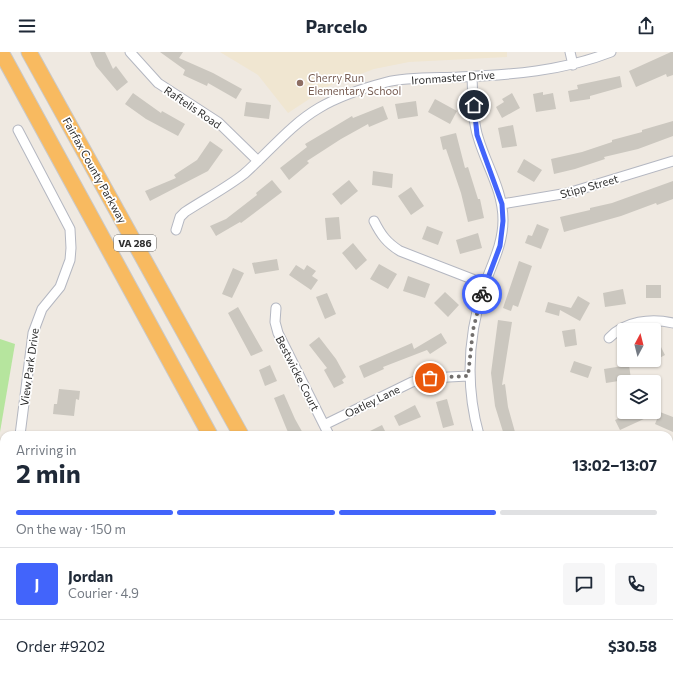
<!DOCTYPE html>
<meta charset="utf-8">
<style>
:root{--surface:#fff;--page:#f6f6f7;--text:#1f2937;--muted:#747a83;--line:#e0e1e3;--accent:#4264fb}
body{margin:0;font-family:Commissioner,sans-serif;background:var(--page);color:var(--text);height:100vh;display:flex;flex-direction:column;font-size:15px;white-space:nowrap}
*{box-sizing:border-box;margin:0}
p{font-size:13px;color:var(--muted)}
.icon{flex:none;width:22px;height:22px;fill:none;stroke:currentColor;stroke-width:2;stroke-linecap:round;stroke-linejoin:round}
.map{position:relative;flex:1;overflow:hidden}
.details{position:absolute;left:0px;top:379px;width:673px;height:248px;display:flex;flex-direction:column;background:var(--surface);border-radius:12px 12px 0 0;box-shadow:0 1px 3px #0004}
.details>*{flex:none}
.needle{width:26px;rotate:7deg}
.tools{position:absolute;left:617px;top:271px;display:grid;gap:8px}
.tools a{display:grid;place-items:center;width:44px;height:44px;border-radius:4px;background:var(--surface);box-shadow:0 1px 3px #0004;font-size:20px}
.pin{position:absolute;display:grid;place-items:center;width:34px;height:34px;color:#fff;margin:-17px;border:2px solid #fff;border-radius:50%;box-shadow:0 1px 4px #0007}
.courier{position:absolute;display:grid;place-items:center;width:40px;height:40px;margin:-20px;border:3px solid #4264fb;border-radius:50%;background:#fff;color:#222;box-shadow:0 1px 5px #0007}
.headline em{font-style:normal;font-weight:700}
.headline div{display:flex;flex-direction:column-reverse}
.headline{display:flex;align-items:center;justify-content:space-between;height:68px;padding:0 16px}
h1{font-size:26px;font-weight:700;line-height:30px}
.bar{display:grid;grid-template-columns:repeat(4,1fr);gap:6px 4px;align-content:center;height:48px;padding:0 16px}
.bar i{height:5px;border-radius:3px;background:var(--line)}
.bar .active{background:var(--accent)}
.bar p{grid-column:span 4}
.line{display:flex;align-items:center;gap:10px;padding:0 16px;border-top:1px solid var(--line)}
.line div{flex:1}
.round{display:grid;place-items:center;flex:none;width:42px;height:42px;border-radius:4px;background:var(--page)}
header{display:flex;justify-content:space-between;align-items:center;height:52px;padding:0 16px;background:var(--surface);font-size:18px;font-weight:700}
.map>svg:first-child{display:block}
</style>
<header><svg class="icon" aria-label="menu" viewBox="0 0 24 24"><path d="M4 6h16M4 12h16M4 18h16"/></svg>Parcelo<svg class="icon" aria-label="share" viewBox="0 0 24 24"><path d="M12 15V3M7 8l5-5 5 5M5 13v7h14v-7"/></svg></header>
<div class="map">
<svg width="673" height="627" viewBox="0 0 673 627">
<rect width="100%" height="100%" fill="#efe9e1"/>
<path fill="#f0e6d1" d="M220,0H507V5L409,10L374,17L329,34L288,61L258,23Z"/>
<path fill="#b6e59e" d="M0,287L15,292L0,380Z"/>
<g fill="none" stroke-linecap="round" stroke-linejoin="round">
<path stroke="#75cff0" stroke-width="2.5" d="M143,627V623"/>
</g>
<path fill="#cbc7bf" d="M90,0H105L113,17L116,14L128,30L117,39L96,14Z
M160,0H183L179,6L213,21L242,37L236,47L208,31L207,34L183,23L185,18Z
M671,0H673V23L667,25L666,22L636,35L629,19Z
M620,24L622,35L590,44V47L570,50L568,39L578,37L577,33Z
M543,40V43L553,41L556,57L536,60L533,42Z
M133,41L161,61L162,59L185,72L178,84L146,67L125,52Z
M512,41L520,56L502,66L496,55L504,50L502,47Z
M435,47L457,59L450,72L428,60Z
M416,49L418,64L398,67L395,52Z
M246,50L271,53L269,67L244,64Z
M383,54L388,67L369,75L368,72L341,87L307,109L309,111L289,128L280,116L307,95L305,92L327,79L352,64L353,66Z
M673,69V84L638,97L604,105L605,107L575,117L554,122L551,107L582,100L612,90V88L642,80V78Z
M513,73L517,94L502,96L498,76Z
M456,81L465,116L468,115L478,147H480L484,166L468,170L461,141L446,97L443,98L440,85Z
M210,89L223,98L208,119L150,149L145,139L176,126L174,123L197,108Z
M524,107L542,118L534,130L517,120Z
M373,119L393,122L392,136L372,133Z
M272,128L282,140L241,171L240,170L216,184L210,174L226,167L257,143L256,141Z
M349,128L358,139L341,153L332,142Z
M673,129V147L657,153L656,151L621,164L564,180L560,165L590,158V156L612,151Z
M411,135L424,154L411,163L398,144Z
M339,165L341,187L327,188L325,166Z
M537,172L549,177L541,197L525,191L528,183L532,184Z
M427,174L443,180L438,193L422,187Z
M478,181L482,196L460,202L456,188Z
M353,191L367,208L356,218L342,201Z
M277,207L279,218L255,222L252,211Z
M519,209L532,214L518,255L513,253L511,259L503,256Z
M379,212L397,222L388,237L370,227Z
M296,213L304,218L307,213L316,219L312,224L318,228L311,238L289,223Z
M233,216L244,221L232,246L222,242Z
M408,224L430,232L425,246L403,239Z
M646,233H661V246H646Z
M623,237L626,252L605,255L603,241Z
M445,240L459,253L448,265L434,251Z
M327,241L336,262L325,267L316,245Z
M578,244L590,251L580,269L560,258L559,264L545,260L548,250L571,256Z
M238,255L263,299L251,304L228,261Z
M498,268L512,270L502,333L505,332L508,355L515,380L504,383L495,354L491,321Z
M575,277L577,293L565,295L562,279Z
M441,281L447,291L430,302L427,298L383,315L384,317L364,326L359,314L412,291L414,297Z
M319,285L336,307L346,325L342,328L344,331L334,336L324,318L327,316L309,293Z
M659,291L665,303L654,309V294Z
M574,309L592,315L588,326L570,320Z
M270,313L277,329L265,334L259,318Z
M629,313L631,327L606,331L604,317Z
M59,337L80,339L79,348L76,347L74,364L53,362L54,352H57Z
M284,342L295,367L304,383H290L287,378L274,346Z
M447,347L454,373L443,376L436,350Z
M415,353L421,365L399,374L394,364Z
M632,360H643L646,366L620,378L615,368Z
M660,360L673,365V380L655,372Z
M382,373L387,383H362Z"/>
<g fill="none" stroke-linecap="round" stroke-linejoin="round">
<g stroke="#b4b7c1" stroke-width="11">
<path id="minor" d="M130,0L158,31L218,70L258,109
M570,0L573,13
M472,25C473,44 472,66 478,85C486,113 503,138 503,168C503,192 492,212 484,234C468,283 465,333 479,383
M18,78L70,177L71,196L70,208L60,235L42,257L33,281L20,383
M502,152L568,141L673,109
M374,169C381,183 387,191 400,199L485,232
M176,178L180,165L185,160C205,147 226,136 244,122C269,100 290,73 319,56C339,44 364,36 387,30C405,25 440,26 459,25C511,23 563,19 611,0
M276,256L275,270L278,281L329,383
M609,286C625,269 651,266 673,271
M324,373L412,330L430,326L468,324
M669,482L673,480
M0,533L4,507
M114,623L116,627
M653,623L663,627
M495,627L512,623"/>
</g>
<g stroke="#c9c9c9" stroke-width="17">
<path id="trunk" d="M1,0L210,383
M29,0L241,383
M308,623L309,627
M337,623L339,627"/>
</g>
<use href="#minor" stroke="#fff" stroke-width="9"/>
<use href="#trunk" stroke="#f8ba60" stroke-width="15"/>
</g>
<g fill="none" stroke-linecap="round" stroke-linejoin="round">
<path stroke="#726f6d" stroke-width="4" stroke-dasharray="0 7.2" d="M430,326L468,324L473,278L482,242"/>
<path stroke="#4264fb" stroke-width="5" d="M474,53L477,83L502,152L503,169L500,194L482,242"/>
</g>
<circle fill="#8d6e63" stroke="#fff" stroke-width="1.5" cx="300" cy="31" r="4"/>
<g text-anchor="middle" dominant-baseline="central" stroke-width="3.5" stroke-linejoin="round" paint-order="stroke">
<rect fill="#fff" stroke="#6d6d6d" stroke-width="1" x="114" y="183" width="42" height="16" rx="3"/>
<g font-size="10" font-weight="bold" fill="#2e2e2e">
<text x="135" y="191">VA 286</text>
</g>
<g font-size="11" fill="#785e54" stroke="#fff" text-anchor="start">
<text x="308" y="25">Cherry Run<tspan x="308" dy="13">Elementary School</tspan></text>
</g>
<g font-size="11" fill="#2e2e2e" stroke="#fff">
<text transform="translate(453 25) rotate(-4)">Ironmaster Drive</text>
<text transform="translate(193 55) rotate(34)">Raftelis Road</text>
<text transform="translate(95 118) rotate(61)">Fairfax County Parkway</text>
<text transform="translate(589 134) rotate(-16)">Stipp Street</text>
<text transform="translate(29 315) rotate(-82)">View Park Drive</text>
<text transform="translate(298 321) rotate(63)">Bestwicke Court</text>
<text transform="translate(372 349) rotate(-26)">Oatley Lane</text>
</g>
</g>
</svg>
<div class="tools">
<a><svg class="needle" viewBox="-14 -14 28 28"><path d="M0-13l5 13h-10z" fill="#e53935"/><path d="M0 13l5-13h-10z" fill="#747a83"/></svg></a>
<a><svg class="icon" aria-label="layers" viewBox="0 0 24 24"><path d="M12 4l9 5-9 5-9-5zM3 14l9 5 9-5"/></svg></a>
</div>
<div class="pin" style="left:430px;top:326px;background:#ea580c"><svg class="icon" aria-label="bag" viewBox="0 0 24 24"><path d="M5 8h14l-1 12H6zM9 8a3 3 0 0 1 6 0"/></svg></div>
<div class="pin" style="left:474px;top:53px;background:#1f2937"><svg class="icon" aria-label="home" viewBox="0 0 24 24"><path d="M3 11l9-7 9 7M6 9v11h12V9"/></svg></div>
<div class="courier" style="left:482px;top:242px"><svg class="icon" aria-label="bike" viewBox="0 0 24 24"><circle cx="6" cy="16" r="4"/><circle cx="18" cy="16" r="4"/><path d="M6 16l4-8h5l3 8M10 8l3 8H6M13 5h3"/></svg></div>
<section class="details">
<div class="headline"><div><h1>2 min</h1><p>Arriving in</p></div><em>13:02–13:07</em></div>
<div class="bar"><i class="active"></i><i class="active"></i><i class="active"></i><i></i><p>On the way · 150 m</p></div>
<div class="line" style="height:72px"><b class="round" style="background:var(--accent);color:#fff">J</b><div><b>Jordan</b><p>Courier · 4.9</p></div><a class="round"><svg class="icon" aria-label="chat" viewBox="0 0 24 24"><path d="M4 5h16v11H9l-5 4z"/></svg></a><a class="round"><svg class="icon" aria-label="phone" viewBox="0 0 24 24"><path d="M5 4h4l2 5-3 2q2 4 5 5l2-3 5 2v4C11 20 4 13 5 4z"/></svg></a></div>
<div class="line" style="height:52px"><div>Order #9202</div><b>$30.58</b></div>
</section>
</div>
